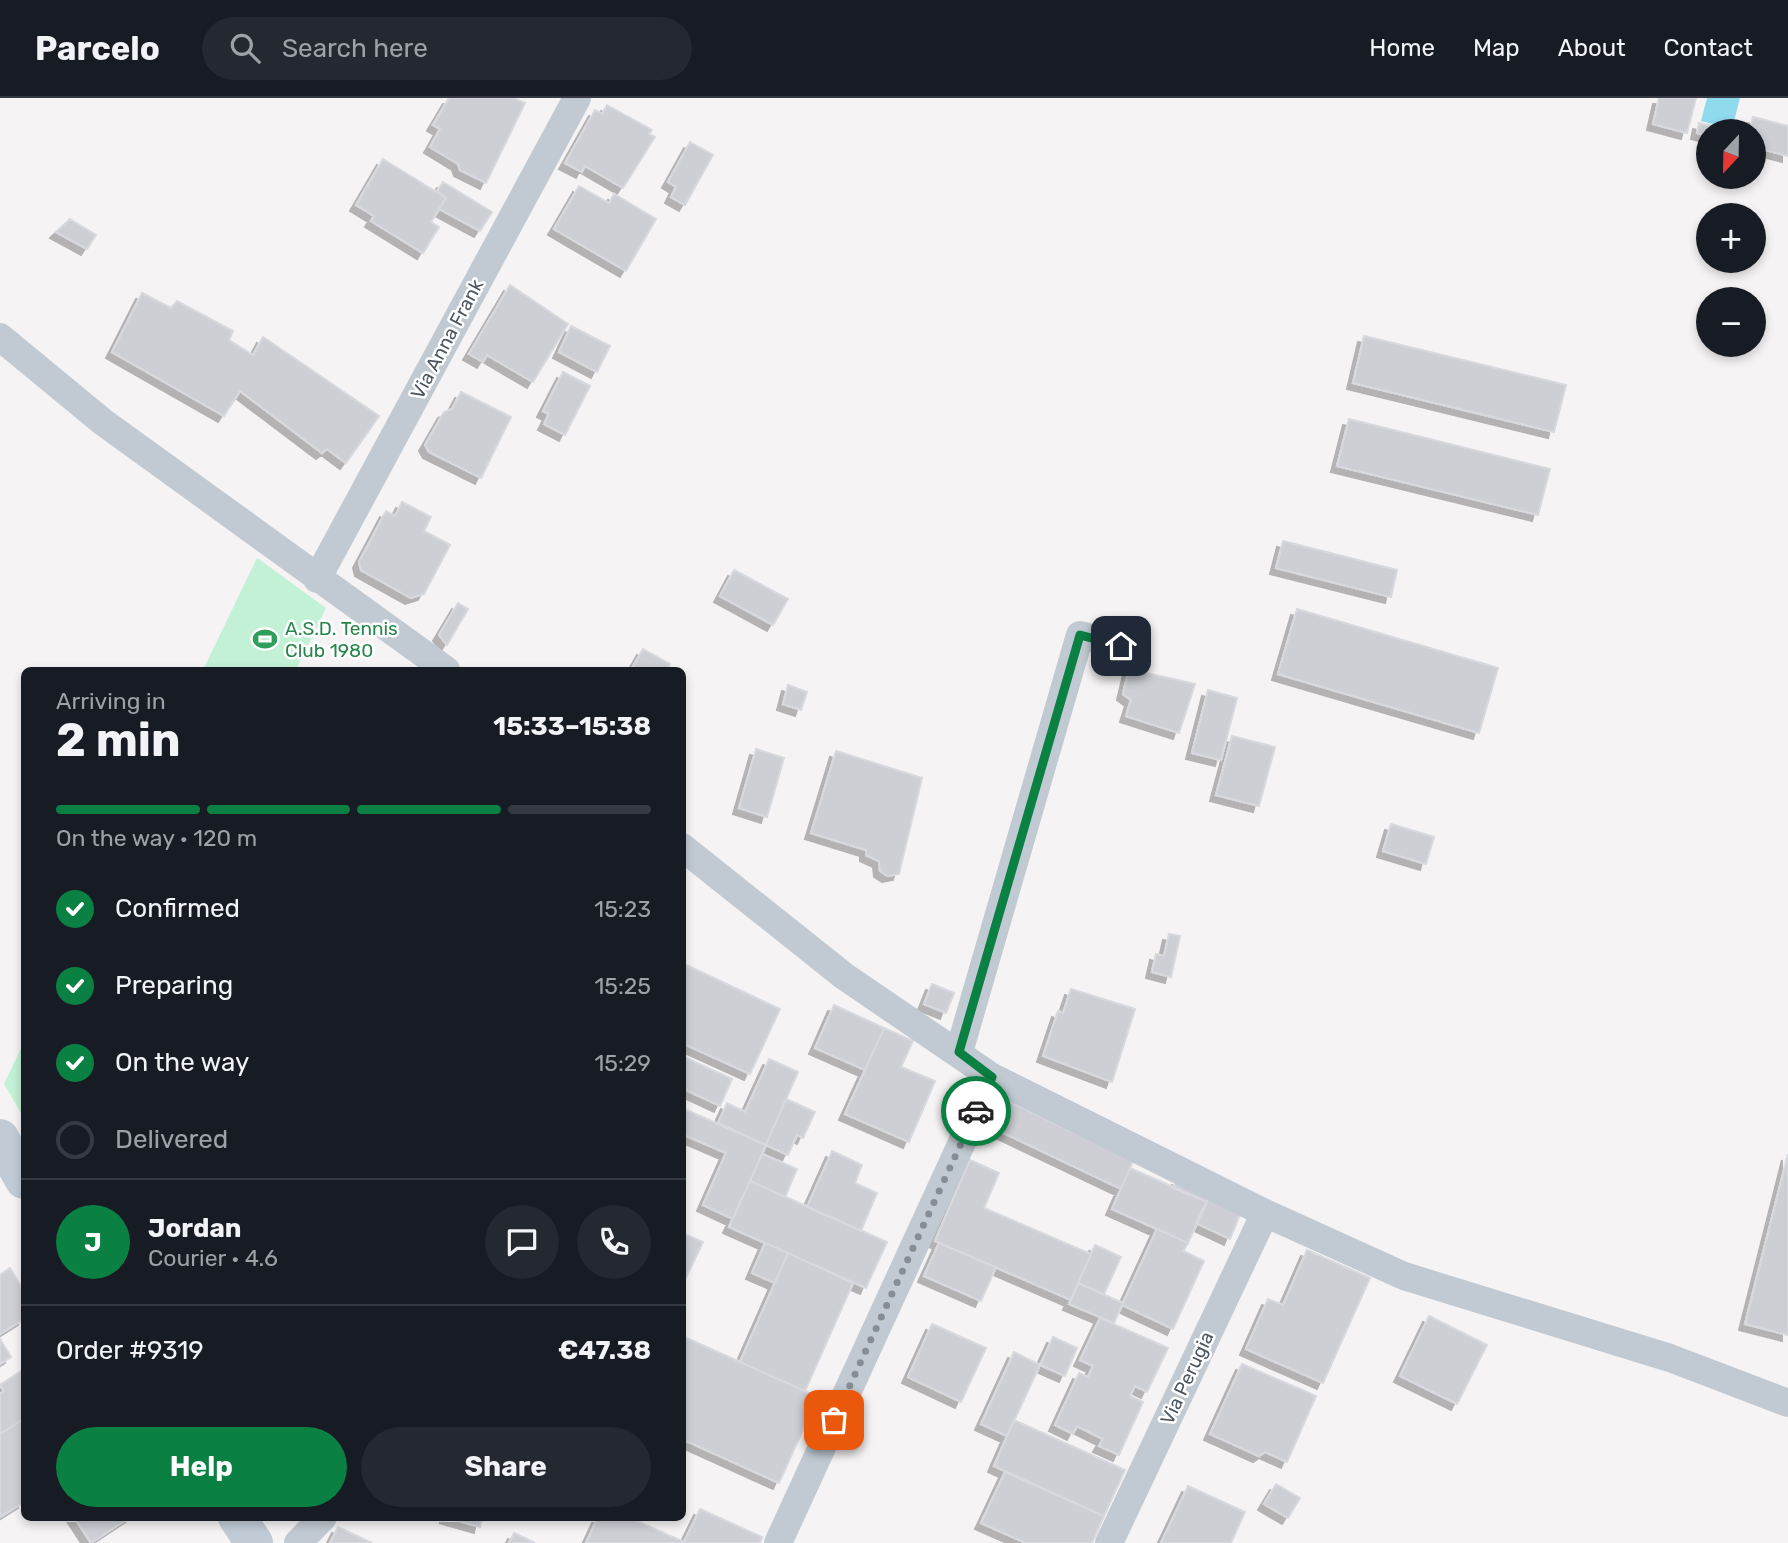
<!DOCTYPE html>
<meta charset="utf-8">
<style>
:root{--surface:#171b24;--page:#242831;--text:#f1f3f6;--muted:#9ea1a6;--line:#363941;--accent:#0b8043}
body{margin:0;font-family:Rubik,sans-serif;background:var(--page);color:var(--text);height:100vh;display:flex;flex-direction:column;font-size:26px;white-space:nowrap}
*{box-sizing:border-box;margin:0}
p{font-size:23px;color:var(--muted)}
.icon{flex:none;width:38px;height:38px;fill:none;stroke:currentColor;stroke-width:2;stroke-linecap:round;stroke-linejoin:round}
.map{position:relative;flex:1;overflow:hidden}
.side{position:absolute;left:21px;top:569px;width:665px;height:854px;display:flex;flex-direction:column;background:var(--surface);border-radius:10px;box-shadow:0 4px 10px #0003}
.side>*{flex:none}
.needle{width:46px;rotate:202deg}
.fabs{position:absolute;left:1696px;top:21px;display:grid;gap:14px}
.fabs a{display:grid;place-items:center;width:70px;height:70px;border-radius:50%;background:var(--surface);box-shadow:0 4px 10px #0003;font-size:35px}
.pin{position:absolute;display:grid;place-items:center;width:60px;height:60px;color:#fff;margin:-30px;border-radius:14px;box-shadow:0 4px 10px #0006}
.courier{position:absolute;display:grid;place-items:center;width:70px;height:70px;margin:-35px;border:5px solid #0b8043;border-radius:50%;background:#fff;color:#222;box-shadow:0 2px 9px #0007}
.head em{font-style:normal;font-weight:700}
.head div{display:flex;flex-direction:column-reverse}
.head{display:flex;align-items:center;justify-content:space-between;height:119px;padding:0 35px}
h1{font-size:46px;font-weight:700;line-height:52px}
.bar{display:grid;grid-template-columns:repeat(4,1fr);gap:10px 7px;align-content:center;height:84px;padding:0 35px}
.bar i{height:9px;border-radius:5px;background:var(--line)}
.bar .current{background:var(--accent)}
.bar p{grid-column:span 4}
.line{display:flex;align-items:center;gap:18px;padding:0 35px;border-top:2px solid var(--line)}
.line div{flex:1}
.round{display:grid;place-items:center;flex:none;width:74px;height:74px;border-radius:37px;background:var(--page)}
ol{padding:0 35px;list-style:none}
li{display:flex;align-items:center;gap:21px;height:77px}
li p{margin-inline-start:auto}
li .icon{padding:7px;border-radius:50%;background:var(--accent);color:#fff;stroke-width:4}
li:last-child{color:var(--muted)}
li i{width:38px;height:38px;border:4px solid var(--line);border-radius:50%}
.button{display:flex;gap:14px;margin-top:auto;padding:14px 35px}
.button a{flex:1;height:80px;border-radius:42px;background:var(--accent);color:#fff;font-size:28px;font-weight:700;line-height:80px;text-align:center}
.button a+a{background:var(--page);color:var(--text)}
header{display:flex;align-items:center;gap:42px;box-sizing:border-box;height:98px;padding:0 35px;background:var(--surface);border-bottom:2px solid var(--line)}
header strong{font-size:33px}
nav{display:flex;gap:38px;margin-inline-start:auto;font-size:24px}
.search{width:490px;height:63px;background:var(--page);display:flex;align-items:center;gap:18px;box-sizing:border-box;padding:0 24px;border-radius:38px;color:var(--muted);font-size:26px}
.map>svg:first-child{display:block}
</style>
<header>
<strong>Parcelo</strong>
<div class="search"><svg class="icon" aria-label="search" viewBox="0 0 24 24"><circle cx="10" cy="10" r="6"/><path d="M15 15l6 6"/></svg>Search here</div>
<nav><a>Home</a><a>Map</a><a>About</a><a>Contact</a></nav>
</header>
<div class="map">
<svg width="1788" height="1445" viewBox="0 0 1788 1445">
<defs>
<filter id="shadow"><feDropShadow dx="-6" dy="6" stdDeviation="0" flood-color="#0004"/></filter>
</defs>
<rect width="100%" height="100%" fill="#f5f3f3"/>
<path fill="#c3f1d5" d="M257,460L326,510L296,572H203Z
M24,944V1020L4,986Z"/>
<path fill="#90daee" d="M1707,0H1740L1732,31L1701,23Z"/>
<path fill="#cdcfd5" stroke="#d7d9de" stroke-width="2" filter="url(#shadow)" d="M449,0H514L525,5L486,85L460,72L458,66L430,49L440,31L433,27Z
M1659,0H1696L1687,35L1653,26Z
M607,7L652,32L649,36L655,39L623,90L585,68L582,74L565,65L595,12L602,16Z
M1753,19L1788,28V58L1754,49V33H1750Z
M1699,25L1731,33H1708V38L1697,35Z
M690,44L713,57L685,107L671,99L676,89L668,84Z
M383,61L446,100L431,124L439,129L423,155L371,123L374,118L356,107Z
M443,84L492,114L480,133L439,111L446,100L437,93Z
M579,88L609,105L614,96L656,121L626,173L554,131Z
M70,121L96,137L87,151L56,134Z
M510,187L568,226L533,284L487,257L483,264L469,256Z
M142,195L171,210L177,203L233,233L229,242L253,257L263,239L379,318L346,365L327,351L322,355L240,293L224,318L112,254Z
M571,228L610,248L597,274L559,254Z
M1364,238L1566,287L1554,334L1353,285Z
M563,274L590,288L565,337L544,326L549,316L543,313Z
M461,294L511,319L481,380L429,354L425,347L444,314L452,311Z
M1349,321L1550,371L1538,417L1337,368Z
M402,404L431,419L424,433L450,447L424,496L411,500L361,472L359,464L386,413L395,418Z
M1283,443L1397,472L1391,499L1276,470Z
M734,472L788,501L773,527L720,498Z
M458,505L468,511L447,547L439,537Z
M1297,511L1498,570L1479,635L1278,576Z
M643,551L670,566L667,572H631Z
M1129,571L1195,586L1179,635L1126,618L1131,602L1123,596Z
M788,587L807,594L801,612L783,606Z
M1208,592L1237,600L1221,662L1192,655Z
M1232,638L1275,649L1259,708L1216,697Z
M756,651L784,660L767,719L739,710Z
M836,653L922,680L899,776L888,778L880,773L879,763L866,757V752L811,735Z
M1391,726L1434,739L1426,766L1383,753Z
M1169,836L1180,838L1171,879L1152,874L1156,856L1164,858Z
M682,865L780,911L750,976L682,945Z
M932,886L954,895L946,915L924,906Z
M1071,891L1135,911L1112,984L1043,958L1058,913L1063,915Z
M834,907L884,930L865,972L815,950Z
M884,930L913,943L901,969L935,983L909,1044L845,1016Z
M682,958L732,981L720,1008L682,990Z
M769,961L798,974L766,1047L718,1025L727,1005L745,1014Z
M786,1001L815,1014L803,1040L797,1037L788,1057L766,1047Z
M1006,1002L1133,1063L1121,1091L993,1030Z
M682,1010L766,1047L733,1121L703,1107L726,1055L682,1036Z
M832,1053L862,1067L855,1085L877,1095L861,1133L807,1109Z
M762,1056L797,1071L785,1099L750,1083Z
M1788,1056V1237L1745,1226Z
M970,1062L999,1075L984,1110L1091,1156L1071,1202L935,1143Z
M1130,1070L1207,1104L1188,1145L1112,1111Z
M1178,1081L1209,1099L1207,1104L1173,1090Z
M750,1083L887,1144L866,1190L729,1129Z
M1209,1099L1241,1114L1230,1141L1196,1125Z
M1157,1131L1188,1145L1183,1153L1204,1163L1173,1231L1122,1207Z
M682,1135L703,1144L682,1188Z
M765,1145L788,1155L775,1185L752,1175Z
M939,1145L996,1169L981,1203L924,1178Z
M1095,1147L1121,1159L1104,1196L1078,1185Z
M1307,1152L1370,1180L1323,1285L1246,1251L1268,1201L1283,1207Z
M788,1155L853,1185L805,1293L740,1264Z
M10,1170L24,1193V1221L0,1236V1177Z
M1078,1185L1123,1205L1114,1225L1069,1206Z
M1429,1218L1487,1247L1457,1306L1400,1278Z
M1100,1220L1168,1250L1147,1294L1135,1288L1130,1298L1143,1304L1119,1357L1099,1348L1103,1341L1077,1328L1073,1336L1055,1327L1079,1275L1088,1279L1093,1268L1080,1262Z
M932,1226L986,1250L961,1304L908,1279Z
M682,1238L818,1299L779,1385L682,1341Z
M1053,1239L1077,1250L1065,1278L1040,1267Z
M0,1241L11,1259L0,1266Z
M1014,1254L1040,1267L1007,1338L981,1326Z
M1242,1266L1316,1298L1287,1364L1265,1354L1259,1358L1210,1336Z
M24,1271V1321L0,1336V1296L4,1293L0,1287Z
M24,1321V1404L0,1419V1336Z
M1014,1322L1125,1372L1104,1418L994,1368Z
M1005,1374L1104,1418L1092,1445H1026L981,1425Z
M1276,1386L1300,1400L1288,1420L1264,1406Z
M1188,1388L1245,1414L1231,1445H1161Z
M700,1411L762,1439L760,1445H586L598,1419H628L684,1444Z
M74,1419H130L91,1445Z
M445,1419H482L480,1429Z
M338,1429L372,1445H330Z
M514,1435L535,1445H509Z"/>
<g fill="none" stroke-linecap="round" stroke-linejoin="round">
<path stroke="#c1cad2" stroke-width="28" d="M0,239L103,324L446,572
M317,481L577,0
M682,749L844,878L992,979L1265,1115L1404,1178L1670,1260L1788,1305
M959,954L1080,537L1121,548
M298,1445L323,1419
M778,1445L992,979
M1109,1445L1265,1115"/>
<path stroke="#c1cbd6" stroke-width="38" d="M0,1040L24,1082
M237,1419L254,1445"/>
</g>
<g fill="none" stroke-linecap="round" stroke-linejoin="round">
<path stroke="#868d94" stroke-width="7" stroke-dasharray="0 12.6" d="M834,1322L976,1013"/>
<path stroke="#0b8043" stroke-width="9" d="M976,1013L992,979L959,954L1080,537L1121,548"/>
</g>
<defs>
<g id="stadium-bare" transform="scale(1.89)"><path d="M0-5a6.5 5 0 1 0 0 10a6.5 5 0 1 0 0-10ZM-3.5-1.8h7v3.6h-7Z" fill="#2e9e5b" stroke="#fff" stroke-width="2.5" paint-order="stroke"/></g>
</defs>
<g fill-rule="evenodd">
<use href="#stadium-bare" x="265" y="541"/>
</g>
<g text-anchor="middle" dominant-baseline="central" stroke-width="5" stroke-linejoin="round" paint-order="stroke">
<g font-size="19" fill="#4a5661" stroke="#fff">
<text transform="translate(447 241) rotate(-62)">Via Anna Frank</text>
<text transform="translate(1187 1280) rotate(-65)">Via Perugia</text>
</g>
<g font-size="19" fill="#27864d" stroke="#fff" text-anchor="start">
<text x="285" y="530">A.S.D. Tennis<tspan x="285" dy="22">Club 1980</tspan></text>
</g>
</g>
</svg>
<div class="fabs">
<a><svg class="needle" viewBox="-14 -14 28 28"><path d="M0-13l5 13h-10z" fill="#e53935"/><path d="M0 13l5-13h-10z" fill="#9ea1a6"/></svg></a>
<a>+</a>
<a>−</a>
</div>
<div class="pin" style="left:834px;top:1322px;background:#ea580c"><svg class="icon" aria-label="bag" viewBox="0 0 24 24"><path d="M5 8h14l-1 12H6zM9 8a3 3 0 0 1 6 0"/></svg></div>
<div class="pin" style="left:1121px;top:548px;background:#1f2937"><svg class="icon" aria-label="home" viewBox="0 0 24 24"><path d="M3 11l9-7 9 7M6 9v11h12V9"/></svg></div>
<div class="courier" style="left:976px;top:1013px"><svg class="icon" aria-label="car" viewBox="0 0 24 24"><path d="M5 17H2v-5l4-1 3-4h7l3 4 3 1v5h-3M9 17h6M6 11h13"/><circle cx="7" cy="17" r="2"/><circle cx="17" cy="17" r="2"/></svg></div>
<section class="side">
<div class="head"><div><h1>2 min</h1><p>Arriving in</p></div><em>15:33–15:38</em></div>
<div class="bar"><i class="current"></i><i class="current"></i><i class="current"></i><i></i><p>On the way · 120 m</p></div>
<ol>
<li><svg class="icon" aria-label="check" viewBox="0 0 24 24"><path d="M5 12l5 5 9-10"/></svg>Confirmed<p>15:23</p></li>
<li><svg class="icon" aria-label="check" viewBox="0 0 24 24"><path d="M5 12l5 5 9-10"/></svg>Preparing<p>15:25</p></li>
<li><svg class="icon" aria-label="check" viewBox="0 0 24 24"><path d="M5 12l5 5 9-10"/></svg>On the way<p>15:29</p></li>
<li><i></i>Delivered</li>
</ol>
<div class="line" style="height:126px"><b class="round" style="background:var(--accent);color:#fff">J</b><div><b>Jordan</b><p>Courier · 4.6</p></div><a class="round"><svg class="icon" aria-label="chat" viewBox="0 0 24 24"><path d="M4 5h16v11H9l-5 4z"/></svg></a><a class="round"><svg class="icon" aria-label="phone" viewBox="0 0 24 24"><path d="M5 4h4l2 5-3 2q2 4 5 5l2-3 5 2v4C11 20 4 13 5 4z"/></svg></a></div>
<div class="line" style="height:91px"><div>Order #9319</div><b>€47.38</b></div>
<div class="button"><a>Help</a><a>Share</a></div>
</section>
</div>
